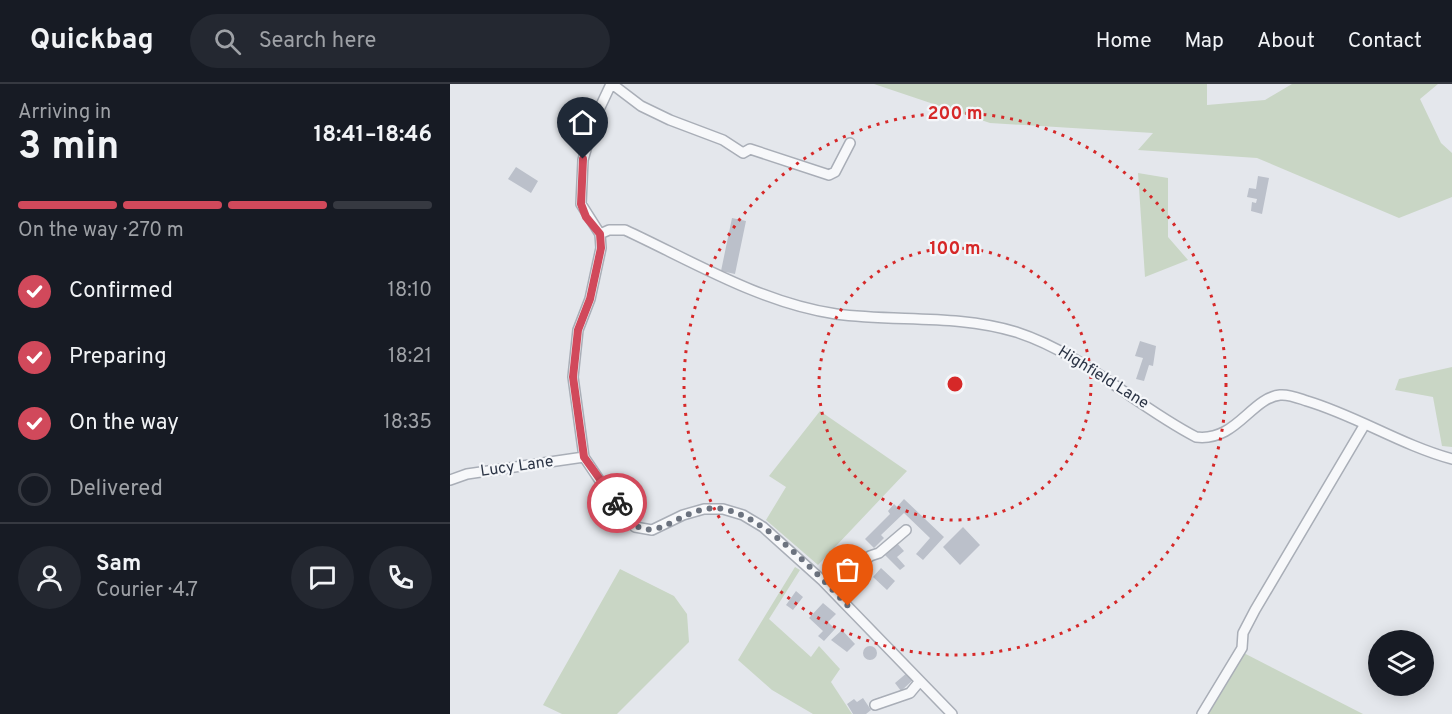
<!DOCTYPE html>
<meta charset="utf-8">
<style>
:root{--surface:#171b24;--page:#242831;--text:#f1f3f6;--muted:#9ea1a6;--line:#363941;--accent:#d1495b}
body{margin:0;font-family:Overpass,sans-serif;background:var(--page);color:var(--text);height:100vh;display:flex;flex-direction:column;font-size:22px;white-space:nowrap}
*{box-sizing:border-box;margin:0}
p{font-size:20px;color:var(--muted)}
.icon{flex:none;width:33px;height:33px;fill:none;stroke:currentColor;stroke-width:2;stroke-linecap:round;stroke-linejoin:round}
.map{position:relative;flex:1;overflow:hidden}
.panel{display:flex;flex-direction:column;background:var(--surface);width:450px}
.panel>*{flex:none}
.fabs{position:absolute;left:918px;top:546px;display:grid;gap:12px}
.fabs a{display:grid;place-items:center;width:66px;height:66px;border-radius:50%;background:var(--surface);box-shadow:0 3px 15px #0003;font-size:30px}
.pin{position:absolute;display:grid;place-items:center;width:51px;height:51px;color:#fff;margin:-62px -26px;border-radius:50% 50% 50% 0;rotate:-45deg;box-shadow:0 0 6px #0007}
.pin .icon{rotate:45deg}
.courier{position:absolute;display:grid;place-items:center;width:60px;height:60px;margin:-30px;border:4px solid #d1495b;border-radius:50%;background:#fff;color:#222;box-shadow:0 2px 8px #0007}
.overview em{font-style:normal;font-weight:700}
.overview div{display:flex;flex-direction:column-reverse}
.overview{display:flex;align-items:center;justify-content:space-between;height:102px;padding:0 18px}
h1{font-size:39px;font-weight:700;line-height:45px}
.bar{display:grid;grid-template-columns:repeat(4,1fr);gap:9px 6px;align-content:center;height:72px;padding:0 18px}
.bar i{height:8px;border-radius:4px;background:var(--line)}
.bar .on{background:var(--accent)}
.bar p{grid-column:span 4}
.line{display:flex;align-items:center;gap:15px;padding:0 18px;border-top:2px solid var(--line)}
.line div{flex:1}
.round{display:grid;place-items:center;flex:none;width:63px;height:63px;border-radius:32px;background:var(--page)}
ol{padding:0 18px;list-style:none}
li{display:flex;align-items:center;gap:18px;height:66px}
li p{margin-inline-start:auto}
li .icon{padding:6px;border-radius:50%;background:var(--accent);color:#fff;stroke-width:4}
li:last-child{color:var(--muted)}
li i{width:33px;height:33px;border:3px solid var(--line);border-radius:50%}
header{display:flex;align-items:center;gap:36px;box-sizing:border-box;height:84px;padding:0 30px;background:var(--surface);border-bottom:2px solid var(--line)}
header strong{font-size:28px}
nav{display:flex;gap:33px;margin-inline-start:auto;font-size:21px}
.search{width:420px;height:54px;background:var(--page);display:flex;align-items:center;gap:15px;box-sizing:border-box;padding:0 21px;border-radius:33px;color:var(--muted);font-size:22px}
main{display:flex;flex:1;min-height:0}
.map>svg:first-child{display:block}
</style>
<header>
<strong>Quickbag</strong>
<div class="search"><svg class="icon" aria-label="search" viewBox="0 0 24 24"><circle cx="10" cy="10" r="6"/><path d="M15 15l6 6"/></svg>Search here</div>
<nav><a>Home</a><a>Map</a><a>About</a><a>Contact</a></nav>
</header>
<main>
<section class="panel">
<div class="overview"><div><h1>3 min</h1><p>Arriving in</p></div><em>18:41–18:46</em></div>
<div class="bar"><i class="on"></i><i class="on"></i><i class="on"></i><i></i><p>On the way · 270 m</p></div>
<ol>
<li><svg class="icon" aria-label="check" viewBox="0 0 24 24"><path d="M5 12l5 5 9-10"/></svg>Confirmed<p>18:10</p></li>
<li><svg class="icon" aria-label="check" viewBox="0 0 24 24"><path d="M5 12l5 5 9-10"/></svg>Preparing<p>18:21</p></li>
<li><svg class="icon" aria-label="check" viewBox="0 0 24 24"><path d="M5 12l5 5 9-10"/></svg>On the way<p>18:35</p></li>
<li><i></i>Delivered</li>
</ol>
<div class="line" style="height:108px"><a class="round"><svg class="icon" aria-label="person" viewBox="0 0 24 24"><circle cx="12" cy="8" r="4"/><path d="M4 21q1-7 8-7t8 7"/></svg></a><div><b>Sam</b><p>Courier · 4.7</p></div><a class="round"><svg class="icon" aria-label="chat" viewBox="0 0 24 24"><path d="M4 5h16v11H9l-5 4z"/></svg></a><a class="round"><svg class="icon" aria-label="phone" viewBox="0 0 24 24"><path d="M5 4h4l2 5-3 2q2 4 5 5l2-3 5 2v4C11 20 4 13 5 4z"/></svg></a></div>
</section>
<div class="map">
<svg width="1002" height="630" viewBox="0 0 1002 630">
<rect width="100%" height="100%" fill="#e4e7ec"/>
<path fill="#c9d6c5" d="M424,0H757V21L815,16L842,0H988L970,15L991,59L1002,69V113L949,134L807,74L688,66L703,49L540,39Z
M688,89L718,94V153L738,176L695,193Z
M1002,283V363L992,362L983,313L945,306L949,295Z
M370,327L457,387L368,481L316,436L336,403L319,392Z
M345,483L350,486L319,535L361,573L369,562L390,585L381,598L402,630H363L322,606L288,576Z
M170,485L224,512L237,530L239,558L167,630H112L93,621Z
M786,565L913,630H748Z"/>
<path fill="#bbc0ca" d="M66,83L88,97L81,109L58,95Z
M808,92L819,94L812,130L801,127L802,118L806,119L807,115L797,113L799,104L806,105Z
M282,134L296,137L285,190L271,187Z
M690,257L706,262L703,282L699,281L694,297L686,295L693,274L685,272Z
M454,415L494,453L473,476L466,470L480,454L454,429L431,451L434,454L424,464L415,455L440,430L438,427L444,420L447,423Z
M513,443L530,461L510,481L493,463Z
M446,458L454,467L447,473L455,482L450,486L435,471Z
M431,484L445,497L437,506L423,493Z
M346,507L353,513L343,526L336,521Z
M373,519L386,530L378,538L385,545L374,557L368,552L373,547L359,534Z
M392,546L405,560L397,568L381,556Z
M413 569a7 7 0 1 1 14 0a7 7 0 1 1-14 0Z
M458,588L464,595L451,607L445,599Z
M413,614L421,626L416,630H403L397,620L404,615L407,618Z"/>
<g fill="none" stroke-linecap="round" stroke-linejoin="round">
<g stroke="#a9aeb7" stroke-width="12">
<path id="minor" d="M161,0L145,34L133,76L131,120L150,150L151,164L140,215L128,246L123,293L134,373L173,431L185,443L202,446L233,431L254,425H273L293,431L313,443L373,497L502,630
M162,0L191,22L220,36L273,56L293,69L300,65L379,91L385,88L400,59
M150,150L159,146H175C242,177 311,219 386,230C446,238 506,230 566,248C634,270 684,321 746,353C786,358 801,314 830,311C839,310 848,314 857,317C907,332 951,361 1002,375
M0,396L17,390L134,373
M384,508L420,472L429,469L456,446
M425,621L460,609L470,597
M752,630L792,564L793,549L805,526L915,340"/>
</g>
<use href="#minor" stroke="#f7f8fa" stroke-width="9"/>
</g>
<g fill="none" stroke-linecap="round" stroke-linejoin="round">
<path stroke="#6c737f" stroke-width="6" stroke-dasharray="0 10.8" d="M167,419C201,479 226,417 273,425C315,432 369,492 398,522"/>
<path stroke="#d1495b" stroke-width="8" d="M133,75L131,120L136,133L150,150L151,164L140,215L128,246L123,293L134,373L167,419"/>
</g>
<g fill="none" stroke="#d62828" stroke-width="3" stroke-dasharray="3 6">
<circle cx="505" cy="300" r="136"/>
<circle cx="505" cy="300" r="271"/>
</g>
<g text-anchor="middle" dominant-baseline="central" stroke-width="4.5" stroke-linejoin="round" paint-order="stroke">
<g font-size="16" fill="#2b3445" stroke="#f4f6f9">
<text transform="translate(653 294) rotate(32)">Highfield Lane</text>
<text transform="translate(67 383) rotate(-8)">Lucy Lane</text>
</g>
</g>
<circle cx="505" cy="300" r="9" fill="#d62828" stroke="#f4f6f9" stroke-width="3"/>
<g font-size="18" text-anchor="middle" font-weight="bold" fill="#d62828" stroke="#f4f6f9" stroke-width="4.5" stroke-linejoin="round" paint-order="stroke">
<text x="505" y="35">200 m</text>
<text x="505" y="170">100 m</text>
</g>
</svg>
<div class="fabs">
<a><svg class="icon" aria-label="layers" viewBox="0 0 24 24"><path d="M12 4l9 5-9 5-9-5zM3 14l9 5 9-5"/></svg></a>
</div>
<div class="pin" style="left:398px;top:522px;background:#ea580c"><svg class="icon" aria-label="bag" viewBox="0 0 24 24"><path d="M5 8h14l-1 12H6zM9 8a3 3 0 0 1 6 0"/></svg></div>
<div class="pin" style="left:133px;top:75px;background:#1f2937"><svg class="icon" aria-label="home" viewBox="0 0 24 24"><path d="M3 11l9-7 9 7M6 9v11h12V9"/></svg></div>
<div class="courier" style="left:167px;top:419px"><svg class="icon" aria-label="bike" viewBox="0 0 24 24"><circle cx="6" cy="16" r="4"/><circle cx="18" cy="16" r="4"/><path d="M6 16l4-8h5l3 8M10 8l3 8H6M13 5h3"/></svg></div>
</div>
</main>
